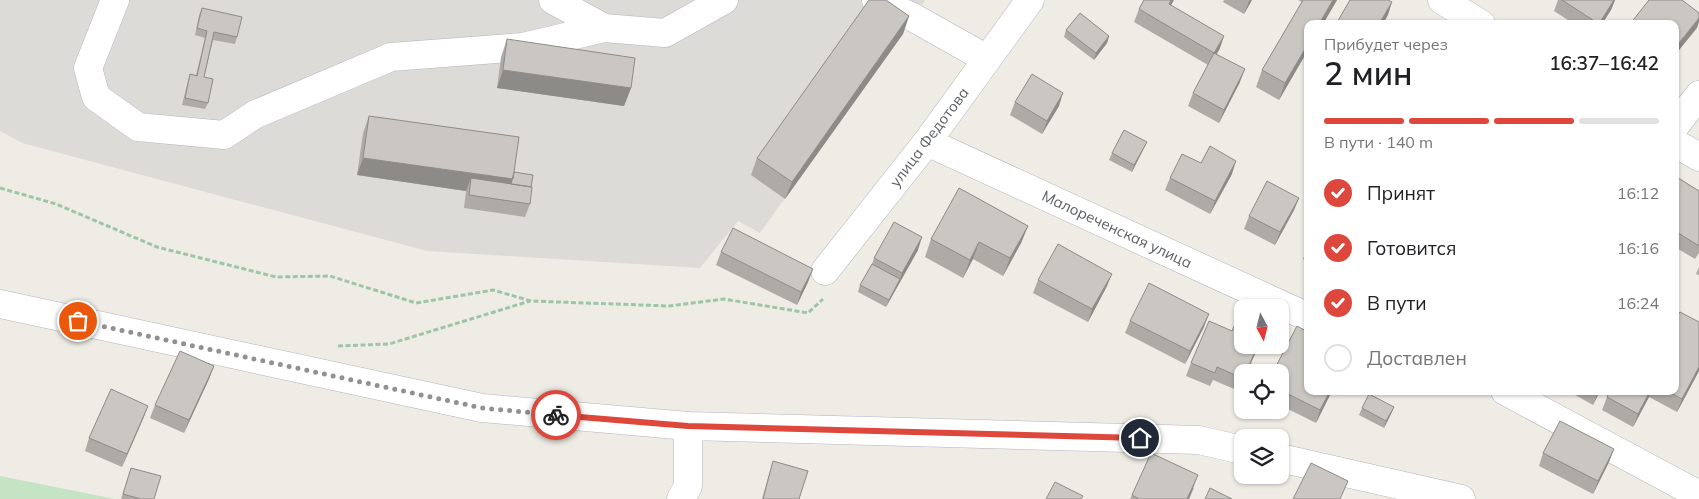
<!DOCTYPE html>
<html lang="ru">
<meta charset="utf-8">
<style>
:root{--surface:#fff;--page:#f2f2f2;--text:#202124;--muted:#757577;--line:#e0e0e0;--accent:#dd473c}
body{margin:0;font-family:Mulish,sans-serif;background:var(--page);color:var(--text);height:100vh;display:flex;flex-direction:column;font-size:19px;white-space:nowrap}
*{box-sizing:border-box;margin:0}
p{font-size:16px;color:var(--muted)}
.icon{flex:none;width:28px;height:28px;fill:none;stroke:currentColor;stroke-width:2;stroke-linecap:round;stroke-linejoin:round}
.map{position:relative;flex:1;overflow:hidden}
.drawer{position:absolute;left:1304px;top:20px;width:375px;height:375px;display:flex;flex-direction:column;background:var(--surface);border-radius:10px;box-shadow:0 1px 4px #0004}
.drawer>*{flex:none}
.needle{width:32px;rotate:173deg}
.tools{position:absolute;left:1234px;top:299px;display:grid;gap:10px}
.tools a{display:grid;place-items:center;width:55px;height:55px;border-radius:10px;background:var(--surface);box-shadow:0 1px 4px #0004;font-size:25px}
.pin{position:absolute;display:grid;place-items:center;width:42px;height:42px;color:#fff;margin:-21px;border:2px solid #fff;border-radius:50%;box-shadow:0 1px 5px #0007}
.courier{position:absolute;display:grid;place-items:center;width:50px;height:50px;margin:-25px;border:4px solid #dd473c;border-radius:50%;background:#fff;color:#222;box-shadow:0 1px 6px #0007}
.summary em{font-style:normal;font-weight:600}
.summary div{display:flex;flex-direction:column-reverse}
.summary{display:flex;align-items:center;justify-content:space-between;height:85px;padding:0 20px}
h1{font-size:32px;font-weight:600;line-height:38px}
.bar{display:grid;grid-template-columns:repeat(4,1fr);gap:8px 5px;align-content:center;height:60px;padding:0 20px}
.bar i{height:6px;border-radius:4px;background:var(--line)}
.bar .current{background:var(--accent)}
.bar p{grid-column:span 4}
ol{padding:0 20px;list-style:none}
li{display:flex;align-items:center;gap:15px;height:55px}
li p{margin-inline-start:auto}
li .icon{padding:5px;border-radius:50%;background:var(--accent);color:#fff;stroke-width:4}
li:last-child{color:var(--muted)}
li i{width:28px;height:28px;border:2px solid var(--line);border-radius:50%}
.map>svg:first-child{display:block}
</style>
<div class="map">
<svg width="1699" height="499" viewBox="0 0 1699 499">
<rect width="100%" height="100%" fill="#eeece5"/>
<path fill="#dddbd7" d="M0,0H925L760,233L738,221L700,268L427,251L22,143L0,131Z"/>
<path fill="#c4e4c3" d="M0,476L115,499H0Z"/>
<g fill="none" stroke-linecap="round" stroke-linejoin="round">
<g stroke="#b2b5b9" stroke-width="29">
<path id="minor" d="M115,0L88,68L96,97L138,127L224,135L256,114L391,57L523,47L604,28
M553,0L604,28L665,33L724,0
M876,0L914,18L987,59
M1442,0L1481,24
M1675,126L1699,95
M927,142L1308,317
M1675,143L1699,157
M825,271L927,142L1030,0
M0,304L482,408L688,426L1199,440L1242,450
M1505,391L1699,495
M1280,458L1461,499
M681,499L688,486V426"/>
</g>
<path stroke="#9dc5a8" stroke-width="3" stroke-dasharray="5 2.5" stroke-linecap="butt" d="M0,188L56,204L157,247L276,277L330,276L416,303L493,290L531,301L669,306L724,299L808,313L823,299
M338,346L389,344L530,301"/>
<use href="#minor" stroke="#fff" stroke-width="28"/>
</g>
<path fill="#aeaba7" d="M1224,0H1252L1244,14L1223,2Z
M1298,0H1337L1323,24H1308V50L1279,100L1256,87L1262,70L1302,2Z
M1558,0H1615L1611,10L1602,24H1574L1554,11Z
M1171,5L1220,48L1217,54L1240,82L1219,123L1188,106L1193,93L1208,65L1134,22L1139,9Z
M202,8L237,37L235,44L213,40L204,77L208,103L205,109L182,105L188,81L190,74L196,75L205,38L195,35L199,15Z
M909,16L903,34L785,199L751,175L757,158Z
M1066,30L1109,36L1107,43L1094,60L1064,37Z
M507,39L631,88L624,106L497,88L501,57Z
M1015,102L1059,106L1042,134L1010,115Z
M369,116L514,172L531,187L530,204L525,217L464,208L466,191L357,175L363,133Z
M1147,142L1132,172L1109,160L1112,153Z
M1201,163L1232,174L1210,214L1165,190L1170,178Z
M1675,176L1699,191V253L1695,259L1675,247Z
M1299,198L1294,210L1275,245L1244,229L1249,216Z
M1028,226L1021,243L1003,276L973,259L963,278L925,257L931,239Z
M1308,246V262L1303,259Z
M918,250L886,307L858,292L860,285L872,264L874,258Z
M721,252L813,269L808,282L797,305L716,265Z
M1699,267V275L1696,274Z
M1038,280L1107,286L1088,322L1033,293Z
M1130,321L1204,327L1185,364L1125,333Z
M1699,322V371L1677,412L1649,397L1633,427L1602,410L1607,397L1610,391H1675Z
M1259,345L1247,372H1242V382L1239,391L1213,380L1210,386L1186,376L1191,363Z
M214,366L209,379L184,433L150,418L155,405Z
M1280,372L1308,391H1332L1316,423L1280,405Z
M1568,391H1600L1593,405Z
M148,406L143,419L122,467L85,451L89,438Z
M1394,407L1391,414L1384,428L1359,415L1362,408Z
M1614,449L1609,462L1593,494L1539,466L1543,453Z
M773,461L799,499H762L769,474Z
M131,468L154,499H121Z
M1194,488L1189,499H1130L1132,495Z"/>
<path fill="#8d8b88" d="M1171,0H1174L1165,16L1169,4Z
M1250,0H1252L1244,14L1249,1Z
M1333,0H1337L1323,24H1319Z
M1614,0H1615L1611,10L1602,24H1599Z
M1392,2L1388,15L1383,24H1379Z
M909,16L903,34L785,199L792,182Z
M1699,18V22L1697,28L1675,55V48Z
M1109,36L1107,43L1094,60L1096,53Z
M1224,36L1220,48L1210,65L1214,53Z
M1308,44V50L1279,100L1285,83Z
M1245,69L1240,82L1219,123L1224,110Z
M503,70L631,88L624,106L497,88Z
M1063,93L1059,106L1042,134L1047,121Z
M1147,142L1132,172L1134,165Z
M363,158L513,179L507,197L471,178L466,191L357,175Z
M1236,161L1232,174L1210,214L1215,201Z
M1299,198L1294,210L1275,245L1280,232Z
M1028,226L1021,243L1003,276L1010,258Z
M922,237L918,250L886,307L889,300L900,280L902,273Z
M979,242L973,259L963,278L970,260Z
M813,269L808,282L797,305L801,292Z
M1112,274L1107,286L1088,322L1092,309Z
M1209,314L1204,327L1185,364L1190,351Z
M1258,345H1259L1247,372H1246Z
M214,366L209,379L184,433L189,420Z
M1699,367V371L1677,412L1682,399Z
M1330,391H1332L1316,423L1320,410Z
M1598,391H1600L1593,405L1598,392Z
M1650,391H1651L1649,397L1633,427L1638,414Z
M148,406L143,419L122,467L127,454Z
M1394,407L1391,414L1384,428L1386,421Z
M1614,449L1609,462L1593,494L1598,481Z
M1198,475L1189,499H1187Z"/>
<path fill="#cac7c2" stroke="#8d8b88" d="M869,0H886L909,16L792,182L757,158Z
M1144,0H1171L1169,4L1224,36L1214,53L1139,9Z
M1303,0H1333L1319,24H1308V44L1285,83L1262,70Z
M1350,0H1388L1392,2L1379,24H1336Z
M1562,0H1614L1599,24Z
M1649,0H1682L1699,13V18L1675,48V24H1630Z
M202,8L242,17L237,37L214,32L204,77L213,79L208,103L185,98L190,74L197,76L207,31L197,28Z
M1080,13L1109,36L1096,53L1066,30Z
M507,39L635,58L631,88L503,70Z
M1214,53L1245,69L1224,110L1193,93Z
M1032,74L1063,93L1047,121L1015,102Z
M369,116L519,137L513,179L363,158Z
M1124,130L1147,142L1134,165L1112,153Z
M1210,146L1236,161L1215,201L1170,178L1182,154L1201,163Z
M514,172L533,175L531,187L511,184Z
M1675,176L1699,191V246L1675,231Z
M471,178L532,187L530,204L469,195Z
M1267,181L1299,198L1280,232L1249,216Z
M959,188L1028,226L1010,258L979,242L970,260L931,239Z
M894,222L922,237L902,273L874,258Z
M733,228L813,269L801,292L721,252Z
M1058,244L1112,274L1092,309L1038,280Z
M872,264L900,279L889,300L860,285Z
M1149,283L1209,314L1190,351L1130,321Z
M1242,308V345H1258L1246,372H1242V378L1217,367L1215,373L1191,363L1209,321L1232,331Z
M1680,312L1699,322V367L1682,399L1667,391H1675V320Z
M1297,326L1308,332V391H1330L1320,410L1280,390V372H1273Z
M180,351L214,366L189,420L155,405Z
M111,389L148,406L127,454L89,438Z
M1610,391H1650L1638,414L1607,397Z
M1369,394L1394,407L1386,421L1362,408Z
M1560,421L1614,449L1598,481L1543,453Z
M1151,453L1198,475L1187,499H1139L1132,495Z
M773,461L808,471L799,499H763Z
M1311,463L1348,481L1340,499H1293Z
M131,468L161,476L154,499H141L123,494Z
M1055,482L1083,496L1081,499H1046Z
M1210,488L1232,499H1205Z"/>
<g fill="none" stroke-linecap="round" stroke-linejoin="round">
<path stroke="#909191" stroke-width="5" stroke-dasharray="0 9" d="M78,321L482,408L556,415"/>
<path stroke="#dd473c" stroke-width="6" d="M556,415L688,426L1140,438"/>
</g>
<g text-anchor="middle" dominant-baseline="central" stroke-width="4" stroke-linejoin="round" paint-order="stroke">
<g font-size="15" fill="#5d6064" stroke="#fff">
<text transform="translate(929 137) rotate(-53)">улица Федотова</text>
<text transform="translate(1117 229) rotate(25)">Малореченская улица</text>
</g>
</g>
</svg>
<div class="tools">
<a><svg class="needle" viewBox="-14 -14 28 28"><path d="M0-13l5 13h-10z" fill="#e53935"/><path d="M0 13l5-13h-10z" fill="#757577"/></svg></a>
<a><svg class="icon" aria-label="locate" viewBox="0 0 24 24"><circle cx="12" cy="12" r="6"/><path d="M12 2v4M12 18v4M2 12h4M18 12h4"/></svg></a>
<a><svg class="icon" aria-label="layers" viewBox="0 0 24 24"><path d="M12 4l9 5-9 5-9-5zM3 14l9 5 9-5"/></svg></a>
</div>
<div class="pin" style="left:78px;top:321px;background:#ea580c"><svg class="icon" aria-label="bag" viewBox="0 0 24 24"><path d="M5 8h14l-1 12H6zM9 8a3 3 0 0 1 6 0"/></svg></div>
<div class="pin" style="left:1140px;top:438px;background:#1f2937"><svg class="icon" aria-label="home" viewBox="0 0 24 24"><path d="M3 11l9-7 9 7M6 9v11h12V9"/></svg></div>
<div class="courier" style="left:556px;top:415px"><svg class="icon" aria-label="bike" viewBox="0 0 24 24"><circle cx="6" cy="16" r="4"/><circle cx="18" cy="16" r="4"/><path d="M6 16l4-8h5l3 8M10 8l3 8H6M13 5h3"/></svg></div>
<section class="drawer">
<div class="summary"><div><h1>2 мин</h1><p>Прибудет через</p></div><em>16:37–16:42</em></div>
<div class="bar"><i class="current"></i><i class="current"></i><i class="current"></i><i></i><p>В пути · 140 m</p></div>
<ol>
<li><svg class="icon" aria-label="check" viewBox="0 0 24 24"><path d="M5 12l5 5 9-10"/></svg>Принят<p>16:12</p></li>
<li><svg class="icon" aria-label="check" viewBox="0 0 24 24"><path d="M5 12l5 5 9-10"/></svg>Готовится<p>16:16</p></li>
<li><svg class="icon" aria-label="check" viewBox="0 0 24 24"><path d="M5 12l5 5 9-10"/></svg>В пути<p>16:24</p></li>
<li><i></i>Доставлен</li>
</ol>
</section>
</div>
